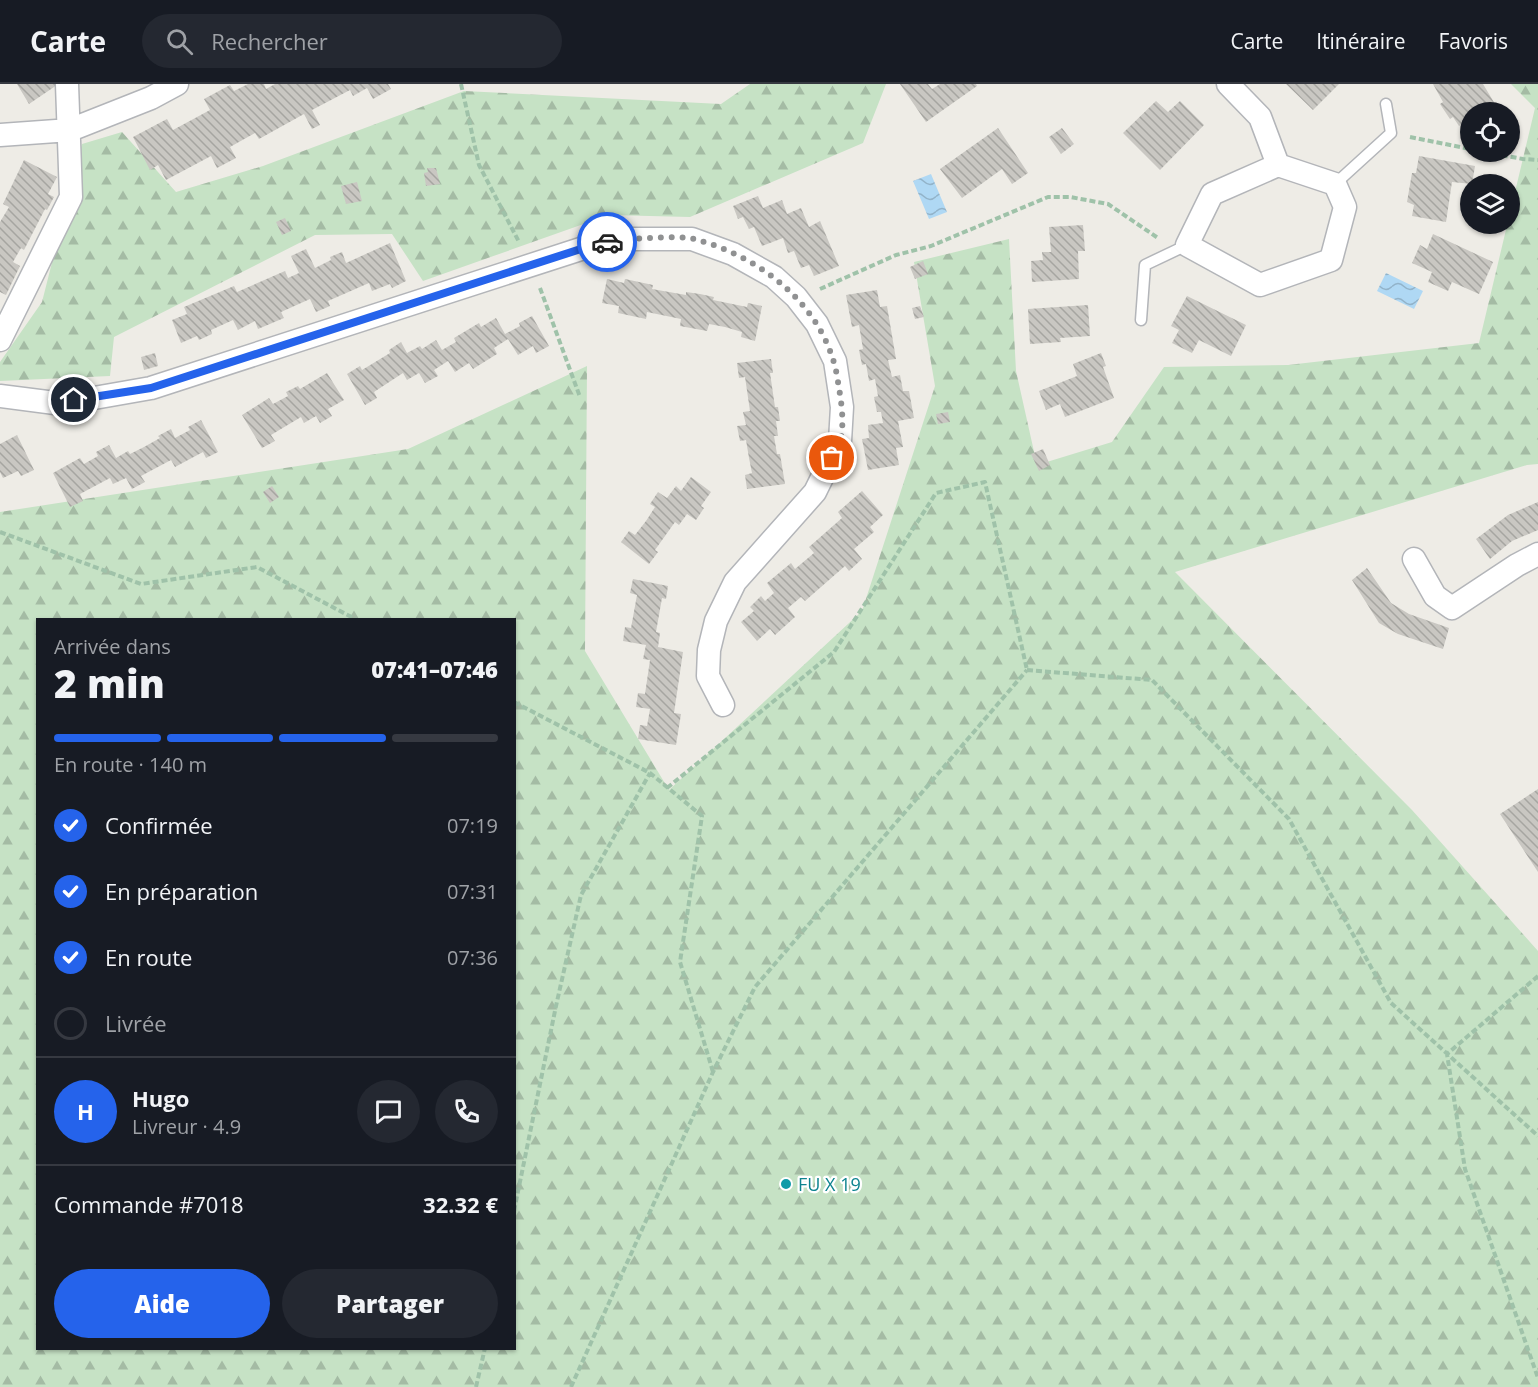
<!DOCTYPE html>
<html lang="fr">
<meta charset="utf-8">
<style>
:root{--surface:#171b24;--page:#242831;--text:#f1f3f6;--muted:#9ea1a6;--line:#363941;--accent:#2563eb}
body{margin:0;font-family:"Open Sans",sans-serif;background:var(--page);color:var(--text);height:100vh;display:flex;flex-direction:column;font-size:22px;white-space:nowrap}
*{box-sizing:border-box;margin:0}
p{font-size:20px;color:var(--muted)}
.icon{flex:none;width:33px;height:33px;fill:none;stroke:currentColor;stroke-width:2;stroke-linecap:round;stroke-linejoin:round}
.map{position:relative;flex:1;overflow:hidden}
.sheet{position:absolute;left:36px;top:534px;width:480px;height:732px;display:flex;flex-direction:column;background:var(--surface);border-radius:0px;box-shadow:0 2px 4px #0004}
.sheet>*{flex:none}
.fabs{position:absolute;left:1460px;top:18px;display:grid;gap:12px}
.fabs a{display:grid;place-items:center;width:60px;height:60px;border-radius:50%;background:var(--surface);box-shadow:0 2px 4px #0004;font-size:30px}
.pin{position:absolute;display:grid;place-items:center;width:51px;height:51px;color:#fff;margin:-26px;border:3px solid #fff;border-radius:50%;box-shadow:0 2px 6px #0007}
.courier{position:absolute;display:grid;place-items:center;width:60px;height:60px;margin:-30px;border:4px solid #2563eb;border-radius:50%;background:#fff;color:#222;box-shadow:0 2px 8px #0007}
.overview em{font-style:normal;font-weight:800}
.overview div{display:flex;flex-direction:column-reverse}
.overview{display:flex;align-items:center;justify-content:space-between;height:102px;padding:0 18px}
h1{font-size:39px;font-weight:800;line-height:45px}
.bar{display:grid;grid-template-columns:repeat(4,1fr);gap:9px 6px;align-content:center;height:72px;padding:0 18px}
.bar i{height:8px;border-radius:4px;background:var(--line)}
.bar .current{background:var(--accent)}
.bar p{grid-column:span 4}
.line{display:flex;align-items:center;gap:15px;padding:0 18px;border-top:2px solid var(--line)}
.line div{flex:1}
.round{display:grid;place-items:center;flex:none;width:63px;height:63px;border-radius:32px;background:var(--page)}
ol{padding:0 18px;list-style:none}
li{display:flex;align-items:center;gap:18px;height:66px}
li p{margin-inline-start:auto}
li .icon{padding:6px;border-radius:50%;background:var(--accent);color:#fff;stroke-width:4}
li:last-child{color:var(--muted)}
li i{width:33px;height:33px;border:3px solid var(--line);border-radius:50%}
.primary-button{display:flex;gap:12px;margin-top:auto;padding:12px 18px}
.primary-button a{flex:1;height:69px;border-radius:36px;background:var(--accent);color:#fff;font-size:24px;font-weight:800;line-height:69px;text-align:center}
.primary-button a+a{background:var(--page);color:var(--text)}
header{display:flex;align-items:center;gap:36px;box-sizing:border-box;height:84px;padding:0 30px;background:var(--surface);border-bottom:2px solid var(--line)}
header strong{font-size:28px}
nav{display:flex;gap:33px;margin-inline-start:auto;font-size:21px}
.search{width:420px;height:54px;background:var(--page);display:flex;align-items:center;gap:15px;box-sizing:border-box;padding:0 21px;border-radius:33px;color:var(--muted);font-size:22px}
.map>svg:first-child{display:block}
</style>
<header>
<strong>Carte</strong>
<div class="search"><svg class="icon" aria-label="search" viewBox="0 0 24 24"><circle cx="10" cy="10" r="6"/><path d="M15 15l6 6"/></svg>Rechercher</div>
<nav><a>Carte</a><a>Itinéraire</a><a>Favoris</a></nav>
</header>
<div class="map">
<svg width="1538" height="1303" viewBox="0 0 1538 1303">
<defs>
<pattern id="forest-firs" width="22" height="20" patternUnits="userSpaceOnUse" patternTransform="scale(1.5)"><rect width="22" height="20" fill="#c6e2c5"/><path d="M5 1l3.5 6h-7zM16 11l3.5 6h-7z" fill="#a4bba4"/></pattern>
<pattern id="water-waves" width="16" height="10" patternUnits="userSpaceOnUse" patternTransform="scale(1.5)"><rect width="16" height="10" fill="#afd8f4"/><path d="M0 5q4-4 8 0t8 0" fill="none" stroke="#92b3c9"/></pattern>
<pattern id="building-back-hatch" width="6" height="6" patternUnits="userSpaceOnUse" patternTransform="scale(1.5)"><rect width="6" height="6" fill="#c9c7c2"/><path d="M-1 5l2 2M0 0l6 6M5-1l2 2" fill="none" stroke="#a6a5a1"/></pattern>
</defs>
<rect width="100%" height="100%" fill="#eeece6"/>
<path fill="url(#forest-firs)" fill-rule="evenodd" d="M750,0H886L863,59L690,133L609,131L423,197L392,150L315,151L114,253L110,292L0,297V278L42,218L82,60L122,48L176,108L263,82L464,7L721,20Z
M1511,0H1538V380L1527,381L1175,488L1412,726L1538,867V1303H0V428L408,365L587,282L585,567L669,706L862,527L935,302L914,178L1009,155L1016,287L1037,381L1112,358L1164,283L1288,281L1479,259L1535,24ZM38,536H514V1264H38Z"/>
<path fill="url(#water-waves)" d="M931,90L947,128L929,135L913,97Z
M1386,189L1423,207L1414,225L1377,207Z"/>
<path fill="url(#building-back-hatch)" d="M17,0H56L57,1L29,20Z
M248,0H264L266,5L275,0H388L391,5L373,15L367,4L353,12L350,6L312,26L320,41L312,45L304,30L259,55L255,49L230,63L236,74L217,84L211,72L166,96L158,81L150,86L133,53L167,35L173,46L210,26L204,15L230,1L234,7Z
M900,0H928L932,5L940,0H976L977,2L926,38Z
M1286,0H1339L1313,26Z
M1433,0H1483L1495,20L1481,28H1470V35L1459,42L1453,33L1450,35L1440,20L1443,18Z
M1156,17L1168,28L1180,17L1204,41L1160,86L1123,49Z
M998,44L1028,89L1012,100L1002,85L962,114L940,85Z
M1062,44L1074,60L1061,70L1049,53Z
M1419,72L1475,82L1472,100L1452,98L1446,138L1412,132L1414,121L1407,118L1412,89H1416Z
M24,76L57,93L48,110L54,113L47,126L45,125L24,166L21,164L13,178L20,182L6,211L0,208V138L9,123L3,120Z
M427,84H436L440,100L426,102L424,89L428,88Z
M357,98L362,117L346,120L341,102Z
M758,112L763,124L782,116L787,130L801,124L809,143L820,137L839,182L814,192L809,181L801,184L794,167L788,169L783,154L762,162L754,143L749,145L743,133L738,135L733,122Z
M285,134L291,147L282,151L276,138Z
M1083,141L1085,167H1078L1079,195L1032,198L1031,177L1043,176L1042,168H1051L1049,143Z
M1433,150L1493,178L1479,210L1452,198L1448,207L1428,198L1432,188L1412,179L1420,161L1427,165Z
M390,159L406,197L392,204L390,200L372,207L369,199L328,217L330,222L316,228L310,215L281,228L284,234L258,245L255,237L238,246L233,236L211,246L212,250L199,256L197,252L181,259L172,236L187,230L184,223L234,202L237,208L285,187L288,194L299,189L291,172L306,165L315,184L331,176L330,173L342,168L346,179Z
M923,177L928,190L915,195L910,183Z
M607,195L624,199L625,195L653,201L652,205L686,211V208L700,210L714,213L713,216L747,223L748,219L762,222L755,257L741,253L742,248L725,243L709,240L707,247L680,242L681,235L647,228L646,235L618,229L619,222L602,219Z
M877,206L880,223L887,222L896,275L888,276L892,293L900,291L903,307H909L914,334L898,337L903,363L896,364L899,381L868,386L862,355L869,354L868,341L883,339L881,328H877L874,313L878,312L875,295L869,297L866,280L862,281L859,266L863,265L859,241L852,243L846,211Z
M1187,212L1246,241L1231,272L1199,256L1192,269L1172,259L1179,246L1171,242Z
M1088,221L1090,252L1060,254L1061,258L1030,260L1028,225Z
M920,222L924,233L915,235L912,224Z
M532,232L549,262L536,269L533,262L518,271L508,255L494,264L497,270L473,285L469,279L455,288L448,277L434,286L438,292L425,299L419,289L407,296L403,289L374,308L377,314L365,321L347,290L360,282L362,286L390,269L389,266L401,258L407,269L420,262L422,265L436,256L442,266L456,258L454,254L479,239L481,243L496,234L505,250L520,242L519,239Z
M155,269L158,282L144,286L141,273Z
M1101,269L1106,282L1103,283L1114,314L1065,333L1060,320L1046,326L1039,307L1077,292L1073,280Z
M771,275L773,289H770L775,323H778L780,337H776L778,352H774L777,370H780L785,400L747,405L745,391L752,389L749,374L746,356L740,357L737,342L746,341L743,328L750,327L745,293L739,294L737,279Z
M327,289L344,316L328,325L332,332L320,339L316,332L304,339L301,333L271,351L275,357L262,364L242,331L269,314L273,320L288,312L286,308L298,302L300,305Z
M948,328L950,338L938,340L936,330Z
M201,336L218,368L206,374L203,368L175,383L171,376L141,392L145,398L132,405L126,394L113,400L110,394L80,410L83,417L70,423L53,389L80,374L84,380L98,372L96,368L109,361L116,374L128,367L130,370L144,363L160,354L158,352L171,345L175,354L190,346L188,343Z
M17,351L34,386L21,392L18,387L3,394L0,388V360Z
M1043,365L1050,381L1039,387L1031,370Z
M691,393L711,408L701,422L704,424L696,436L687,430L679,441L675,438L655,466L658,468L649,480L621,458L629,447L635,451L646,437L655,423L650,420L658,408L667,414L676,402L681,407Z
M272,402L279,413L270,419L263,408Z
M862,407L883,431L870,443L874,448L854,465L862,475L849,487L845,482L805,517L801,513L788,524L795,533L775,551L770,545L757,557L741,538L754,527L750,523L761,512L765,517L774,509L767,499L791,479L795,485L814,469L809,463L842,434L838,428Z
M1538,418V446L1512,457L1490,475L1476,455L1508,431Z
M1367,484L1391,519L1409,530L1449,544L1443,565L1398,550L1379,539L1352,496Z
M633,495L668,502L666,515L662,514L656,548L660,549L658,563L683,568L674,629L681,630L676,661L638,655L640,641L647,642L650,625L636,623L638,609L645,610L650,576L643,575L646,561L623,557L625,543L631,544L637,511L630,509Z
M1538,705V788L1500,730Z"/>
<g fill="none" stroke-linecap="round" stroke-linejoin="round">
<g stroke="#b3b5b9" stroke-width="13">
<path id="service" d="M1335,100L1391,49L1386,20
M1141,236L1145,181L1187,161"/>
</g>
<g stroke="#b3b5b9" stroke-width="25">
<path id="minor" d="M1228,0L1260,33L1278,81
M0,51L70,46L151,14L177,0
M1278,81L1335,100L1345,123L1331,176L1260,201L1187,161L1212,110Z
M0,256L71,113L67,0
M0,312L55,319L94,314L151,304L590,162L626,155H692L733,170L774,193L796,213L817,240L835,277L842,323L840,357L815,408L735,498L716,537L709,566L708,592L723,621
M1414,475L1435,512L1452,524L1517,481L1538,470"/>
</g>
<path stroke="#9fc2a9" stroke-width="4" stroke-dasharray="6 3" stroke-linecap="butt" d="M461,0L479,81L519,158
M1410,53L1470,65
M1484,68L1523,75L1538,76
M540,204L580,313
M820,205L896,171L931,162L1048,113H1070L1108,120L1158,154
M0,448L141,500L257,483L357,536
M1027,586L1152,596L1289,735L1391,919L1538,1052
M514,618L650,689L702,732L680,878L713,988
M667,704L834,568L936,409L985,398L1027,586
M1538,892L1447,970L1465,1085L1538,1294
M514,1127L556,922L581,811L650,689
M476,1303L485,1264
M571,1303L713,988L755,903L1027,586"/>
<use href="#service" stroke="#fff" stroke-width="10"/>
<use href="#minor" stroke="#fff" stroke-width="22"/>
</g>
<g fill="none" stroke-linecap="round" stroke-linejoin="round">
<path stroke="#909192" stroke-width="6" stroke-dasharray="0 10.8" d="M607,158C626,155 676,151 694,155C763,173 828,225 838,298C841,316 845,339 840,357C838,363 834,369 832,374"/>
<path stroke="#2563eb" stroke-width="8" d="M74,316L151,304L590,162L607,158"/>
</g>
<circle fill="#0f9aa8" stroke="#fff" stroke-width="2" cx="786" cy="1100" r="6"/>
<g text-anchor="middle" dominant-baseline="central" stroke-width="4.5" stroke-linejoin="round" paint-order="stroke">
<g font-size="18" fill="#0d838f" stroke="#fff" text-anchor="start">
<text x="798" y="1100">FU X 19</text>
</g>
</g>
</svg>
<div class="fabs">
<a><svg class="icon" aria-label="locate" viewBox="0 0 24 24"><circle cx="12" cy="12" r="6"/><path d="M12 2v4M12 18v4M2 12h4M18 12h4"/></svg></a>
<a><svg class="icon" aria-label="layers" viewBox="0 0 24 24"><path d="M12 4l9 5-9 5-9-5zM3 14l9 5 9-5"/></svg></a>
</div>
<div class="pin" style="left:832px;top:374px;background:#ea580c"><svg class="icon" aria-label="bag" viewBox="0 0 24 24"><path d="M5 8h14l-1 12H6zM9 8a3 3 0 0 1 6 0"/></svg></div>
<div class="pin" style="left:74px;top:316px;background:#1f2937"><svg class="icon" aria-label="home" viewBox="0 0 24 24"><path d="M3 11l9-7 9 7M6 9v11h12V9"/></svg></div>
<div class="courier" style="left:607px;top:158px"><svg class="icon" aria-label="car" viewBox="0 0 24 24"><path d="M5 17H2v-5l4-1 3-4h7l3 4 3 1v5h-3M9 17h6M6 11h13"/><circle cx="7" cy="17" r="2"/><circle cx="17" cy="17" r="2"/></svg></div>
<section class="sheet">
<div class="overview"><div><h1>2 min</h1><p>Arrivée dans</p></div><em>07:41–07:46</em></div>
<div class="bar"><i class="current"></i><i class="current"></i><i class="current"></i><i></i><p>En route · 140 m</p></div>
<ol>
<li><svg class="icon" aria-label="check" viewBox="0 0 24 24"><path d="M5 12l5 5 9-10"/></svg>Confirmée<p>07:19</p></li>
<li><svg class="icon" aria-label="check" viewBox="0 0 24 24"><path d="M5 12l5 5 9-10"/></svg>En préparation<p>07:31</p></li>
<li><svg class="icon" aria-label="check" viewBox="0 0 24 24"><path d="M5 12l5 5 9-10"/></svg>En route<p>07:36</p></li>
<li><i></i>Livrée</li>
</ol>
<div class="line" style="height:108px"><b class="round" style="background:var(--accent);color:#fff">H</b><div><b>Hugo</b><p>Livreur · 4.9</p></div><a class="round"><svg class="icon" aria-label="chat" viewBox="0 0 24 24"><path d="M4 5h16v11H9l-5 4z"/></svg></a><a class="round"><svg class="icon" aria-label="phone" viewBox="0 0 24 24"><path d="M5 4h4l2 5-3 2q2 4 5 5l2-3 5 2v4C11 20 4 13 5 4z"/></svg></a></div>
<div class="line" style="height:78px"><div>Commande #7018</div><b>32.32 €</b></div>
<div class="primary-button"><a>Aide</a><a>Partager</a></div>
</section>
</div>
